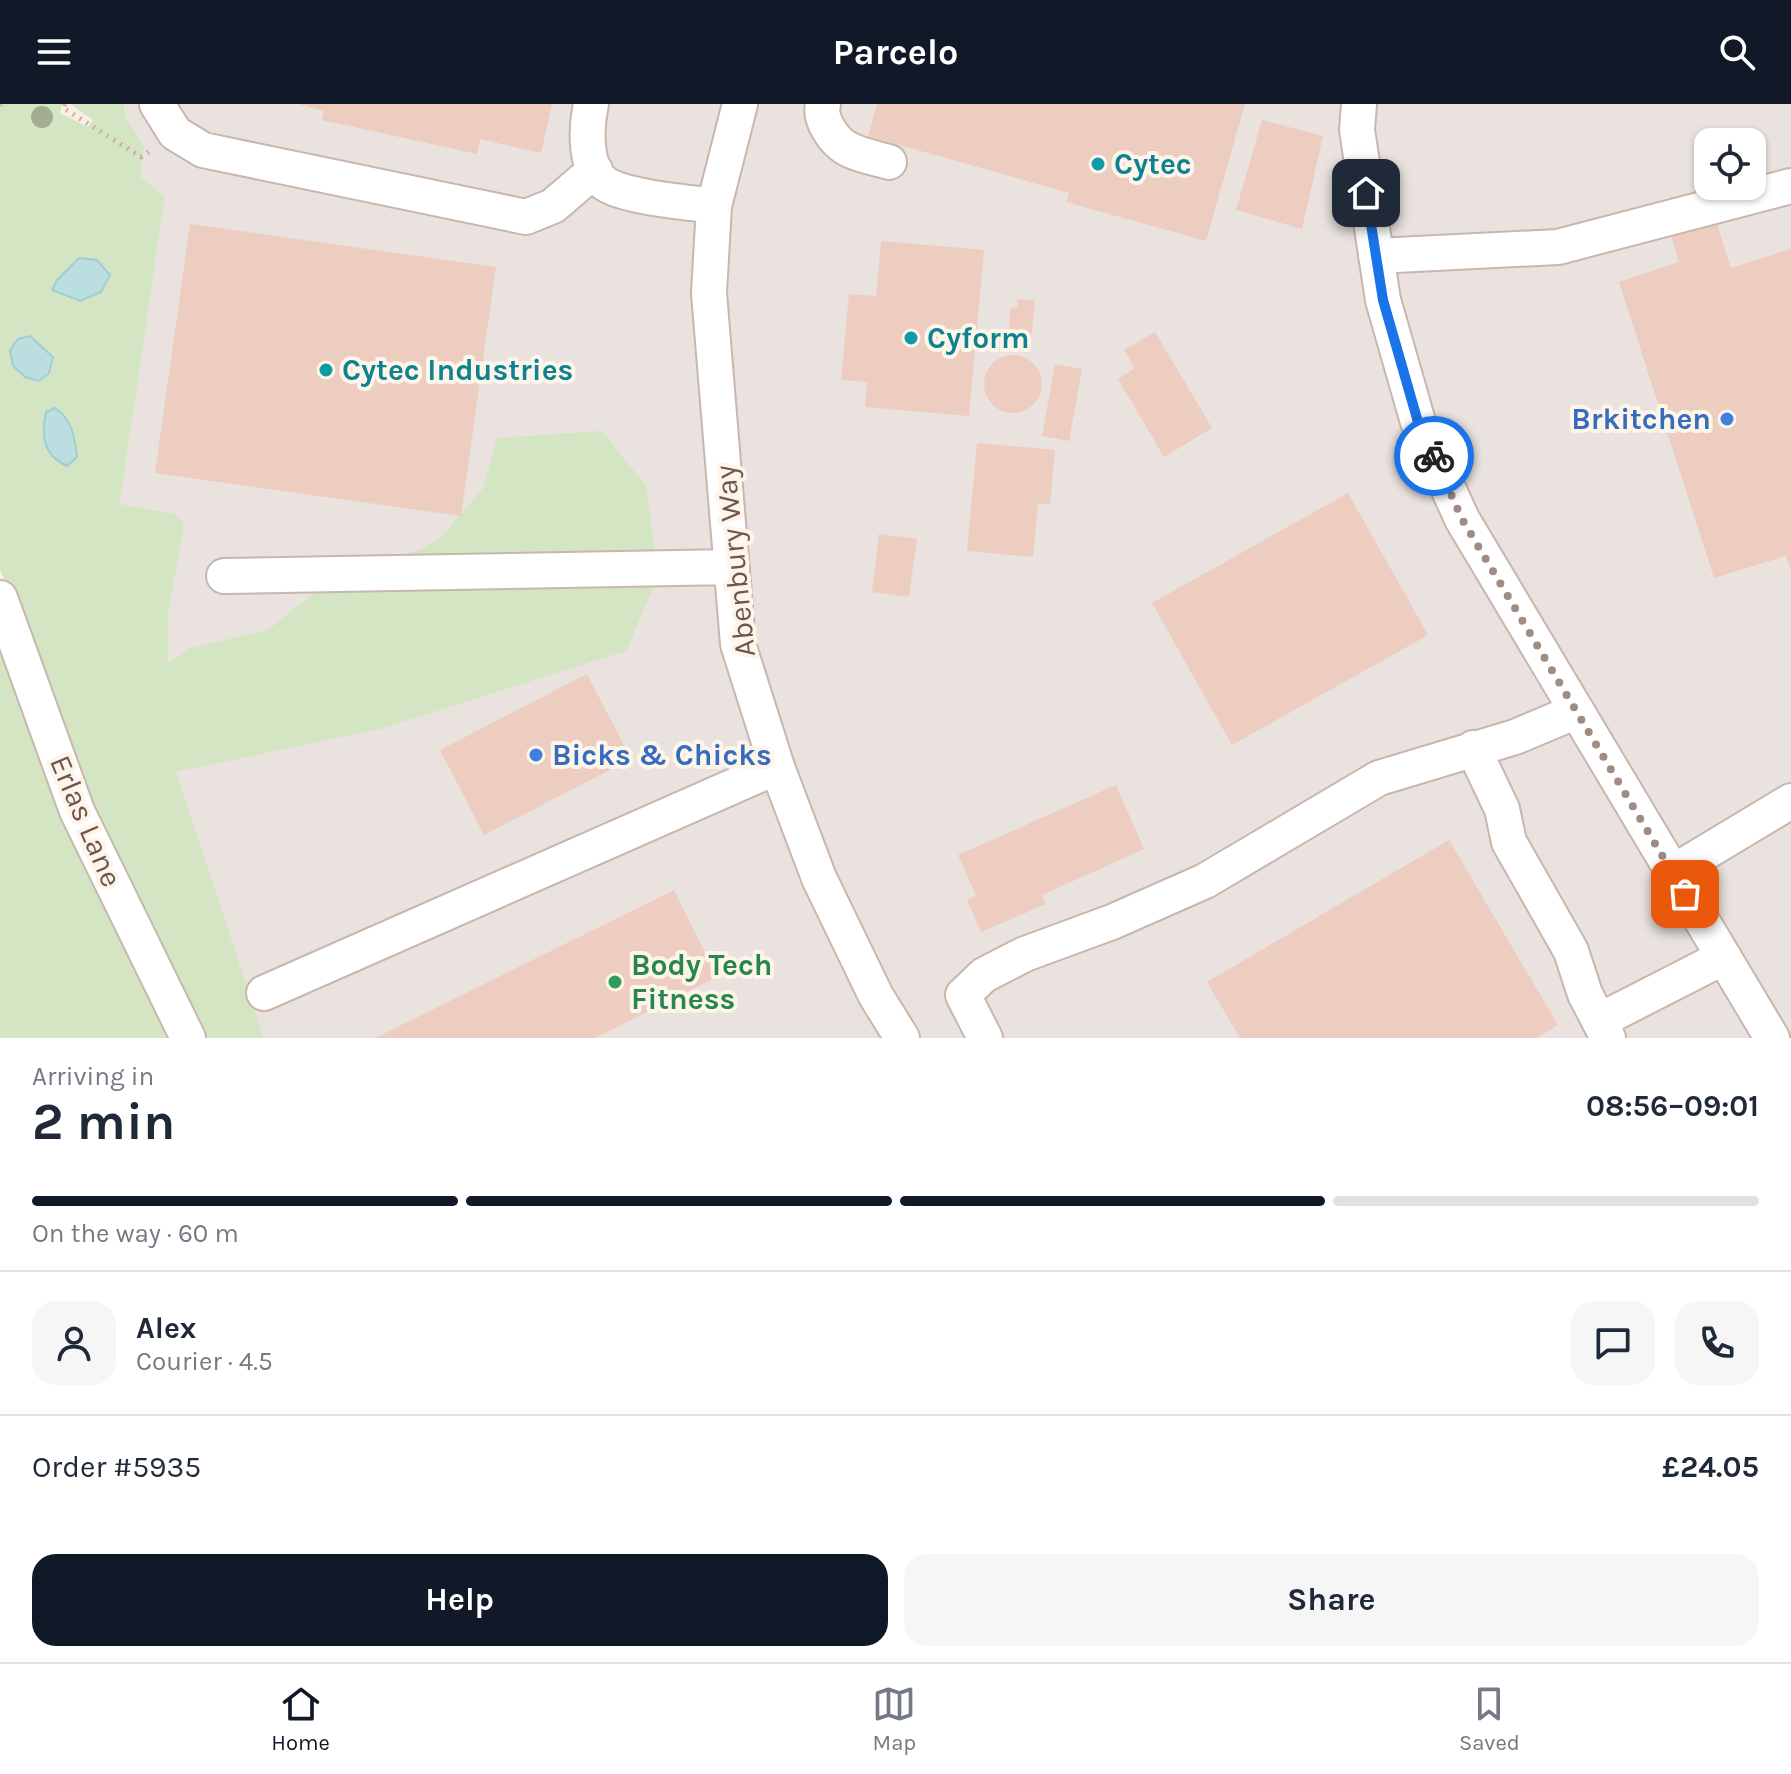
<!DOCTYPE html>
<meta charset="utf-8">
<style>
:root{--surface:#fff;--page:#f6f6f7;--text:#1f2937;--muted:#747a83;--line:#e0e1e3;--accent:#111827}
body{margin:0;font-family:Karla,sans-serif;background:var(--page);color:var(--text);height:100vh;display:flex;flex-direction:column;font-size:30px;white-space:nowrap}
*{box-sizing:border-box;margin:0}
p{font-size:26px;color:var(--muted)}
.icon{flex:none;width:44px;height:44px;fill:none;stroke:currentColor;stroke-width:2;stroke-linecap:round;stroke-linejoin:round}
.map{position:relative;height:934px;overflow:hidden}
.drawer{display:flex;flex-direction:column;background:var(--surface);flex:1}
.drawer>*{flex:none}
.buttons{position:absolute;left:1694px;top:24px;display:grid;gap:16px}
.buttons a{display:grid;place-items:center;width:72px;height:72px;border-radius:16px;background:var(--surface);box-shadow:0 2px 6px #0004;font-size:40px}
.pin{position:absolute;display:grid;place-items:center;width:68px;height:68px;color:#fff;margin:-34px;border-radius:16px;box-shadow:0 4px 12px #0006}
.courier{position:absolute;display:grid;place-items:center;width:80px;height:80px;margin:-40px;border:6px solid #1a73e8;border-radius:50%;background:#fff;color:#222;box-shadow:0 2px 10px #0007}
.head em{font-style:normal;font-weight:700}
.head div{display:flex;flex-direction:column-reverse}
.head{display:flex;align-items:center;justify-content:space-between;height:136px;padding:0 32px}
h1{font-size:52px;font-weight:700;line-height:60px}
.bar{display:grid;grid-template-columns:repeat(4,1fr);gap:12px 8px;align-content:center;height:96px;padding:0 32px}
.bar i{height:10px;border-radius:6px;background:var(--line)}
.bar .selected{background:var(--accent)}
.bar p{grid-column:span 4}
.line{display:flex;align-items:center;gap:20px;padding:0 32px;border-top:2px solid var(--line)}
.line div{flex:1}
.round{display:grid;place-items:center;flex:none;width:84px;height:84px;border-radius:24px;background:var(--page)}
.cta{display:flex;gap:16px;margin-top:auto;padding:16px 32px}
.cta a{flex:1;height:92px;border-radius:24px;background:var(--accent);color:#fff;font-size:32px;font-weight:700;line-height:92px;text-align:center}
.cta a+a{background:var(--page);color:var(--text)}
header{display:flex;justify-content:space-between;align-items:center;height:104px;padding:0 32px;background:var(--accent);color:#fff;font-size:36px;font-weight:700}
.menu{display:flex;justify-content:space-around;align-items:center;height:112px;border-top:2px solid var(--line);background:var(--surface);font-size:22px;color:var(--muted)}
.menu a{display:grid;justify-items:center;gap:4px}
.menu .selected{color:var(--accent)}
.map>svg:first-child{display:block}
</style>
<header><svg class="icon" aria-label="menu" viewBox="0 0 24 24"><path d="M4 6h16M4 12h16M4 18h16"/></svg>Parcelo<svg class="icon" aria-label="search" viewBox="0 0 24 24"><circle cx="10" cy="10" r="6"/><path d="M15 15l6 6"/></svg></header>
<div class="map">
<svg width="1791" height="934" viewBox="0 0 1791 934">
<rect width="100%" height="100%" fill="#f9efe4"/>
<path fill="#e9e2de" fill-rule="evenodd" d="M124,0H1791V934H264L175,668L168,512L184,420L120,401L165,92L141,74L144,43L125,12ZM1708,38H1752V82H1708Z"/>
<path fill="#d4e5c4" d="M0,0H62L60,9L88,23L93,16L70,0H124L125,12L144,43L141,74L165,92L120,400L175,410L184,420L168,512L169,558L190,544L268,526L320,484L421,445L441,434L483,384L497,334L602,327L646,382L658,473L626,547L380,625L176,668L264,934H0V517L67,638L0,465Z"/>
<path fill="#bbdee0" stroke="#a2ced1" stroke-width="2" d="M79,154L97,156L110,171L101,188L80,197L52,186L57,176Z
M30,232L53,253L49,269L39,277L25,273L13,262L10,246L18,235Z
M55,304C72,315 75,334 77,353L67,362C43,351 41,332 46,308Z"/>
<path fill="#eccdbf" d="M299,0H552L541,49L480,35L477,50L322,16L324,7Z
M877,0H1245L1206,137L1066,98L1069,89L868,32Z
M1262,16L1323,32L1302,125L1236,106Z
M1716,117L1731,164L1791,145V466L1786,452L1714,474L1619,178L1679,158L1671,132Z
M190,120L496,163L461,412L155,369Z
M881,137L984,146L969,312L865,303L867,278L841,276L849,190L876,192Z
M1018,195L1035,197L1030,246L985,245L986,230L1008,232L1011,203L1017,204Z
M1155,228L1212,324L1164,353L1118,275L1135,264L1124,246Z
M984 280a29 29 0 1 1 58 0a29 29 0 1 1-58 0Z
M1055,260L1082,265L1069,337L1042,332Z
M977,339L1055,346L1050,401L1038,399L1033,453L967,447Z
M1348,389L1428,531L1232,641L1152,499Z
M879,430L917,435L909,493L872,488Z
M587,570L631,655L484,731L440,646Z
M1116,681L1144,745L1042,791L1046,800L981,828L967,796L976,792L958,751Z
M1449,736L1558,921L1537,934H1240L1207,878Z
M674,786L717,873L595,934H375Z"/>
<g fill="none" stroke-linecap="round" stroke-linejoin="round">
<g stroke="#c9b6ac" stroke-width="38">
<path id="minor" d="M157,0L175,29L203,46L526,113L553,102L595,66
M591,0C586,23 583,69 609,82C633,94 686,98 714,102
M740,0L714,102L709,189L738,540L777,663L819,774L876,892L902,934
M823,0C819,15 833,36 846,44C858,51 875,54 889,58
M1359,0L1357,26L1383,196L1418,318L1462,415L1772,934
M1376,152L1558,143L1791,82
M224,472L732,463
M0,494L77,707L188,934
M1473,644L1502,705L1509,738L1571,847L1585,890L1608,934
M1673,768L1791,697
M264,889L777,663
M1599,917L1724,853
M985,934L963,891L984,871L1025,850L1112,818L1205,777L1379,674L1515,633L1577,607"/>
</g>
<path stroke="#d0b0a2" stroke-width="5" stroke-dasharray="2 6" stroke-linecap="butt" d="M65,0L63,4L141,53L151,46
M0,2L1,0"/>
<use href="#minor" stroke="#fff" stroke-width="34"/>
</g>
<circle fill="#a2ae8f" cx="42" cy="13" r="11"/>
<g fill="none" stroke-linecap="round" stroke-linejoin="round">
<path stroke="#9f8c82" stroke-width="8" stroke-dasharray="0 14.4" d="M1434,352L1462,415L1685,790"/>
<path stroke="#1a73e8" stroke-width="10" d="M1366,89L1383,196L1418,318L1434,352"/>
</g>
<g fill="#0f9aa8" stroke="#fdf4ea" stroke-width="3">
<circle cx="1098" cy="60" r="8"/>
<circle cx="911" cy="234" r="8"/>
<circle cx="326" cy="266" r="8"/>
</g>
<g fill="#3f7fe0" stroke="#fdf4ea" stroke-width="3">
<circle cx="1727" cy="315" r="8"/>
<circle cx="536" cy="651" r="8"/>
</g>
<circle fill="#2e9e5b" stroke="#fdf4ea" stroke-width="3" cx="615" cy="878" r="8"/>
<g text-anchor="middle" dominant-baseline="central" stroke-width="8" stroke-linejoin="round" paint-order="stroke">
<g font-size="30" font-weight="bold" fill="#0d838f" stroke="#fdf4ea" text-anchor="start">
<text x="1114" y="60">Cytec</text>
<text x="927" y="234">Cyform</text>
<text x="342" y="266">Cytec Industries</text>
</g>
<g font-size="30" font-weight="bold" fill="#366cbe" stroke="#fdf4ea" text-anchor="end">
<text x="1711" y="315">Brkitchen</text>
<text x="552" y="651" text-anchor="start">Bicks &amp; Chicks</text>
</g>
<g font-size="30" fill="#6f564d" stroke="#fdf4ea">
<text transform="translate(735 457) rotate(-96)">Abenbury Way</text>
<text transform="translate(86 717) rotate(67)">Erlas Lane</text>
</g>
<g font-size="30" font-weight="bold" fill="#27864d" stroke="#fdf4ea" text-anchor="start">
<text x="631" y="861">Body Tech<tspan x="631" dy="34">Fitness</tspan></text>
</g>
</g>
</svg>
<div class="buttons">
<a><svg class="icon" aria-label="locate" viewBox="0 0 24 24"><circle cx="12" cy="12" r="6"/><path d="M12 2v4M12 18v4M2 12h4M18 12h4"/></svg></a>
</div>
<div class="pin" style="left:1685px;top:790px;background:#ea580c"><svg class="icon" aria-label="bag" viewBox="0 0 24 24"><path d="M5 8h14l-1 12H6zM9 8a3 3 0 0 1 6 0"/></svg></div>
<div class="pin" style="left:1366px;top:89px;background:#1f2937"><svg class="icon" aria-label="home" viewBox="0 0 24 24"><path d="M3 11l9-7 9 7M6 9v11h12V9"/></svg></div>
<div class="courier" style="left:1434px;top:352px"><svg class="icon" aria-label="bike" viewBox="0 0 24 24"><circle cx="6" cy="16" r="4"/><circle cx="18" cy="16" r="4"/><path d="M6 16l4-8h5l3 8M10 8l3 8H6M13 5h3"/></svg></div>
</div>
<section class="drawer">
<div class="head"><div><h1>2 min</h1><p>Arriving in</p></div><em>08:56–09:01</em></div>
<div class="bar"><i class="selected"></i><i class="selected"></i><i class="selected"></i><i></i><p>On the way · 60 m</p></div>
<div class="line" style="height:144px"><a class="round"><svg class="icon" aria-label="person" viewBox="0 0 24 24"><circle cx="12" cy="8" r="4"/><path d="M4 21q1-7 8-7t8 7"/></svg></a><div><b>Alex</b><p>Courier · 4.5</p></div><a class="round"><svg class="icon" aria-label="chat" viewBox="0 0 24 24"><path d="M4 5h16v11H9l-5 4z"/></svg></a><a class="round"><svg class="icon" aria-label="phone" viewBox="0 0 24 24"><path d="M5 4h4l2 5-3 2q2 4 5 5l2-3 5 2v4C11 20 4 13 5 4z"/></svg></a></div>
<div class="line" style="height:104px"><div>Order #5935</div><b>£24.05</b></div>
<div class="cta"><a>Help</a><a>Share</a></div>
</section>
<nav class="menu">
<a class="selected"><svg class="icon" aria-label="home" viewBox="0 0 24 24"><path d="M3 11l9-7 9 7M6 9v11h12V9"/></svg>Home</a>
<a><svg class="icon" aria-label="map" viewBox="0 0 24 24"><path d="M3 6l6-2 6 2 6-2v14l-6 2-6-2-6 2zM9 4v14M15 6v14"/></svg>Map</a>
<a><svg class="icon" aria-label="saved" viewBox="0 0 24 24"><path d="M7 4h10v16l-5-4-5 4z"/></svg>Saved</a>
</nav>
